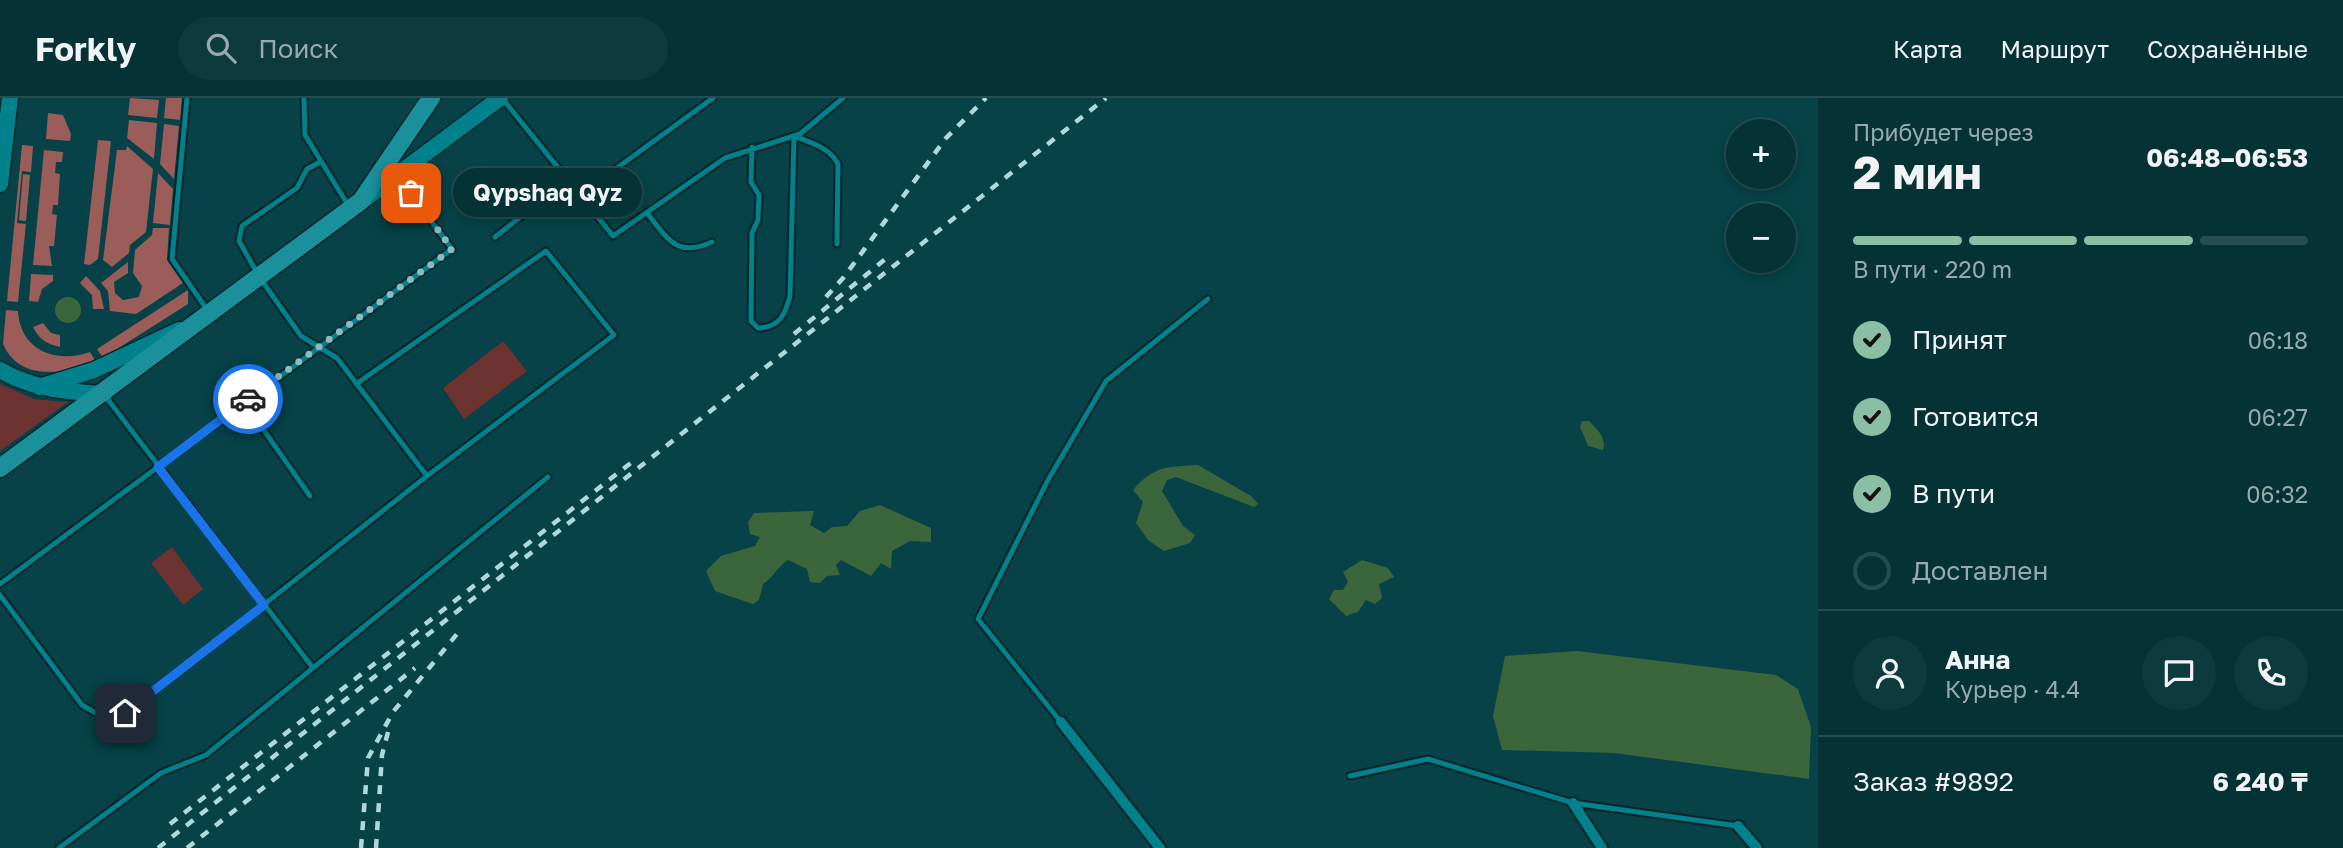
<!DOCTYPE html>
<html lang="ru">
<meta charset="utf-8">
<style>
:root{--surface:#043235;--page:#0d3a3d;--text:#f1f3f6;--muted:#97aaad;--line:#254d50;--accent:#8abfa5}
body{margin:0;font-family:"Golos Text",sans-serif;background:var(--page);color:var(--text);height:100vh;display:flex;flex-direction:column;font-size:26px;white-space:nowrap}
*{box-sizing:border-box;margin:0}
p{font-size:23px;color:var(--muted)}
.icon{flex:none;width:38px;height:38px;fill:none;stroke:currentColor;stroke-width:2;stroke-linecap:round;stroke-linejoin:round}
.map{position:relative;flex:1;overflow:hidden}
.sheet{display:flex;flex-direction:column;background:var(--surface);width:525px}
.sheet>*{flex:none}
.buttons{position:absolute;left:1726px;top:21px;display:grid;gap:14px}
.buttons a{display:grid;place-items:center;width:70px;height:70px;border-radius:50%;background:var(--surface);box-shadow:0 4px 10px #0003,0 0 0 2px var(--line);font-size:35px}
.pin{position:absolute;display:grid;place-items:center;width:60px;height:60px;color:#fff;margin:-30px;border-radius:14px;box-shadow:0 4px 10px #0006}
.courier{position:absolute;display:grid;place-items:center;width:70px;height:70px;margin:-35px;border:5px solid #1a73e8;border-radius:50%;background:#fff;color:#222;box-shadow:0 2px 9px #0007}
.bubble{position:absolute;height:49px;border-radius:24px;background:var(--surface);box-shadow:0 4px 10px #0003,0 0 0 2px var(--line);font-size:23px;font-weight:700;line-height:49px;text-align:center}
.summary em{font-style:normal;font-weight:700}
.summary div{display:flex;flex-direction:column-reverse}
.summary{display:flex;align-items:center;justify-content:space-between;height:119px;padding:0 35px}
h1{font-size:46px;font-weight:700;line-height:52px}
.bar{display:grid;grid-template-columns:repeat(4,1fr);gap:10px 7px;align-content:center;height:84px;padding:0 35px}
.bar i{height:9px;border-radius:5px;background:var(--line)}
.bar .active{background:var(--accent)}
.bar p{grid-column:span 4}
.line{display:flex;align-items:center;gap:18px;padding:0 35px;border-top:2px solid var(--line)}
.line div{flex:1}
.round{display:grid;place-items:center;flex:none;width:74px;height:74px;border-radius:37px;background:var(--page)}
ol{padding:0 35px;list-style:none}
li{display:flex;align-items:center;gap:21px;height:77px}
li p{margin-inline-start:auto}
li .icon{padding:7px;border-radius:50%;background:var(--accent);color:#111;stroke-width:4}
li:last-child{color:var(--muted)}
li i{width:38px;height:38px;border:4px solid var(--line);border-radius:50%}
header{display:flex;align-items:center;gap:42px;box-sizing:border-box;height:98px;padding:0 35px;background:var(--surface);border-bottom:2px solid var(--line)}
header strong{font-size:33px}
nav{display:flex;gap:38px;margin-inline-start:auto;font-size:24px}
.search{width:490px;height:63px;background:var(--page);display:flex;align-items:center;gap:18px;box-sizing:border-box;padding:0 24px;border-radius:38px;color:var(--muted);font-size:26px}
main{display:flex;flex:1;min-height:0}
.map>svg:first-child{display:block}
</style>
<header>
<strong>Forkly</strong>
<div class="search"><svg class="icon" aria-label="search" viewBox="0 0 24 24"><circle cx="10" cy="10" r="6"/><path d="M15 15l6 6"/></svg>Поиск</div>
<nav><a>Карта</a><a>Маршрут</a><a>Сохранённые</a></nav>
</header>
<main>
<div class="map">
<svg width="1818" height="750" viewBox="0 0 1818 750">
<rect width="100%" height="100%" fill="#064247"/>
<path fill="#6c3331" d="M503,243L527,273L464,321L443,290Z
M0,286L34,301L68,304L0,353Z
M172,449L203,491L183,507L151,465Z"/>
<path fill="#9b5d59" d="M130,0L159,2L157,20L128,17Z
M166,0H182L180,22L164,20Z
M48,15L63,17L71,36L70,43L46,41Z
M129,22L157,25L154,61L127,40Z
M164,26L179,28L174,81L160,66Z
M98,42L111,43L98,161L90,167L84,166Z
M22,47L33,48L31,74L22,73L17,125L26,126L18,204L7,203Z
M127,48L153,71L146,134L130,147L129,155L112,169L103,162L117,52H126Z
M44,52L63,54L62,64H56L55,75L60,76L58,107H53L52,116L57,117L54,148H49L52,168L33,167Z
M158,75L173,91L170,127L153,125Z
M23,76L30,77L26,123L19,122Z
M153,130H169L167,162L183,185L136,216L110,213L108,193L101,185L128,164V175L114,184L115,195L123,202L139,199L142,188L133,175L135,152L152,137Z
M31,176L53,177V183L42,191L38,204L29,203Z
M86,178L100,193L104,211H93L92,197L80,185Z
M188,192V206L103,260L97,251Z
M6,212L18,213C20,253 57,266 90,254L96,264C65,275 20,285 3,246Z
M43,225L51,235L60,237V249C46,246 39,241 33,229Z"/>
<path fill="#3b663b" d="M55 212a13 13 0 1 1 26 0a13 13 0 1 1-26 0Z
M1582,323H1589C1597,331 1607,340 1603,352L1588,348L1580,329Z
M1198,367L1251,398L1258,406L1254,409L1176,379L1167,382L1162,393L1183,428L1195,437L1190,445L1164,453L1148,442L1136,425L1143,404L1133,392C1155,367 1167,369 1198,367Z
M880,407L931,430V444L910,443L892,453L891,471L881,465L871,478L841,462L836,467L840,477L827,478L820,485L810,484L807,471L788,462C777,469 774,479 763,486L759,502L753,506L715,493L706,473L721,458L755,448L760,439L750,436L748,424L754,415L814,413L810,427L824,435L832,429L847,428L860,413Z
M1362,462L1388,470L1394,479L1379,486L1382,500L1375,506L1366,502L1358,514L1346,518L1329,501L1334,492H1343L1348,484L1343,474Z
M1577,553L1776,577L1798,591L1811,629L1809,681L1614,655L1502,652L1493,618L1505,558Z"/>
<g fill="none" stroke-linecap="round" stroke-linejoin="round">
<g stroke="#052629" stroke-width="9">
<path id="lane" d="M187,0L172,161L208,213
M304,0L305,37L348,107
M502,0L613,138L725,60L800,36L843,0
M752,49L751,84L759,97L758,122L752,135L751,223L758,230C780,229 785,217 790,198L794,38C811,45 829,49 838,66L837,146
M580,97L713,0
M647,115C668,141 676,160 712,144
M495,139L567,82
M356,286L546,153L614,237L427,378
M106,299L313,570
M244,304L310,398
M0,486L452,151L399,80
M0,497L82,607L103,619L125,616L427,378L337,260L301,238L260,180L239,143L242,128L297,90L307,71L320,64
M1061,624L978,521L1048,382L1106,283L1208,201
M1350,678L1428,661L1573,705L1738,728
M59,750L161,675L206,657L548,379"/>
</g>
<g stroke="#052629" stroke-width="14">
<path id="street" d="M1061,624L1160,750
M1573,705L1602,750
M1738,728L1757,750"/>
</g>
<g stroke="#052629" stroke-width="19">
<path id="secondary" d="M0,86L10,0
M366,100L500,0
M0,272C32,291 67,294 104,296
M39,289L94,272L179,232"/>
</g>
<g stroke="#052629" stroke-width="21">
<path id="primary" d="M0,370L361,103L431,0"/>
</g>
<use href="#lane" stroke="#00818b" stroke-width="5"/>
<use href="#street" stroke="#00818b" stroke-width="10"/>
<use href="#secondary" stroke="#00818b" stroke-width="16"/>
<use href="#primary" stroke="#1a909a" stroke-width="18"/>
<path stroke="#afd8dc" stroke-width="4.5" stroke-dasharray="9 9" stroke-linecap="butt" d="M826,199L844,179L946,40L986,0
M794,236L889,158
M170,726L632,364
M158,750L1106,0
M187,750L415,570
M361,750L368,660L393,614L457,536
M376,750L382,657L388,634"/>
</g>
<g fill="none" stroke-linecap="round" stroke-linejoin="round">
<path stroke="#8dbabe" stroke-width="7" stroke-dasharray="0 12.6" d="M248,301L452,151L411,95"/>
<path stroke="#1a73e8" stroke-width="9" d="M125,615L264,507L158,369L248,301"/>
</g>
</svg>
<div class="buttons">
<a>+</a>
<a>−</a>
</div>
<div class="pin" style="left:411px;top:95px;background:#ea580c"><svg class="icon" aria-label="bag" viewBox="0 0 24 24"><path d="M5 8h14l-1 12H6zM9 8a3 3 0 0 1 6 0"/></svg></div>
<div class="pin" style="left:125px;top:615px;background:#1f2937"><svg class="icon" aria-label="home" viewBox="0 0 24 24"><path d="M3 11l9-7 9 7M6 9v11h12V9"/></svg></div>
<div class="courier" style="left:248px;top:301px"><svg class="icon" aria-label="car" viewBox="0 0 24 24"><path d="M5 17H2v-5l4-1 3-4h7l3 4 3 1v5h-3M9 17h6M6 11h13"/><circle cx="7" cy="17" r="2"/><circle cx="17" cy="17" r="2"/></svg></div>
<div class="bubble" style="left:453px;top:70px;width:189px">Qypshaq Qyz</div>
</div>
<section class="sheet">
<div class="summary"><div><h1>2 мин</h1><p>Прибудет через</p></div><em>06:48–06:53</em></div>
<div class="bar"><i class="active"></i><i class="active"></i><i class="active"></i><i></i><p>В пути · 220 m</p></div>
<ol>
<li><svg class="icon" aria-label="check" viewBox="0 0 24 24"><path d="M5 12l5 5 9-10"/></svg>Принят<p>06:18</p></li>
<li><svg class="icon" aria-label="check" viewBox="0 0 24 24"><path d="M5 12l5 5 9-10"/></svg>Готовится<p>06:27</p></li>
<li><svg class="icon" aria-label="check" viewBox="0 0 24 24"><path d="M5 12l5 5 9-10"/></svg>В пути<p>06:32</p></li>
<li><i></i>Доставлен</li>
</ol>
<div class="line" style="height:126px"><a class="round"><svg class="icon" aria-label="person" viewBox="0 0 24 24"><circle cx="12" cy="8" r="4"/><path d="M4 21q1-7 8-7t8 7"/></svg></a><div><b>Анна</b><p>Курьер · 4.4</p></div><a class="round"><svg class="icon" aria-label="chat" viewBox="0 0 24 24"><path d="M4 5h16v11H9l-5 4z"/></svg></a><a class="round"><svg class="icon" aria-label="phone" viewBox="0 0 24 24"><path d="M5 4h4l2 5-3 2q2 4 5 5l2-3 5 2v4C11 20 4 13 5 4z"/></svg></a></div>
<div class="line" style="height:91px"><div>Заказ #9892</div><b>6 240 ₸</b></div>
</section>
</main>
